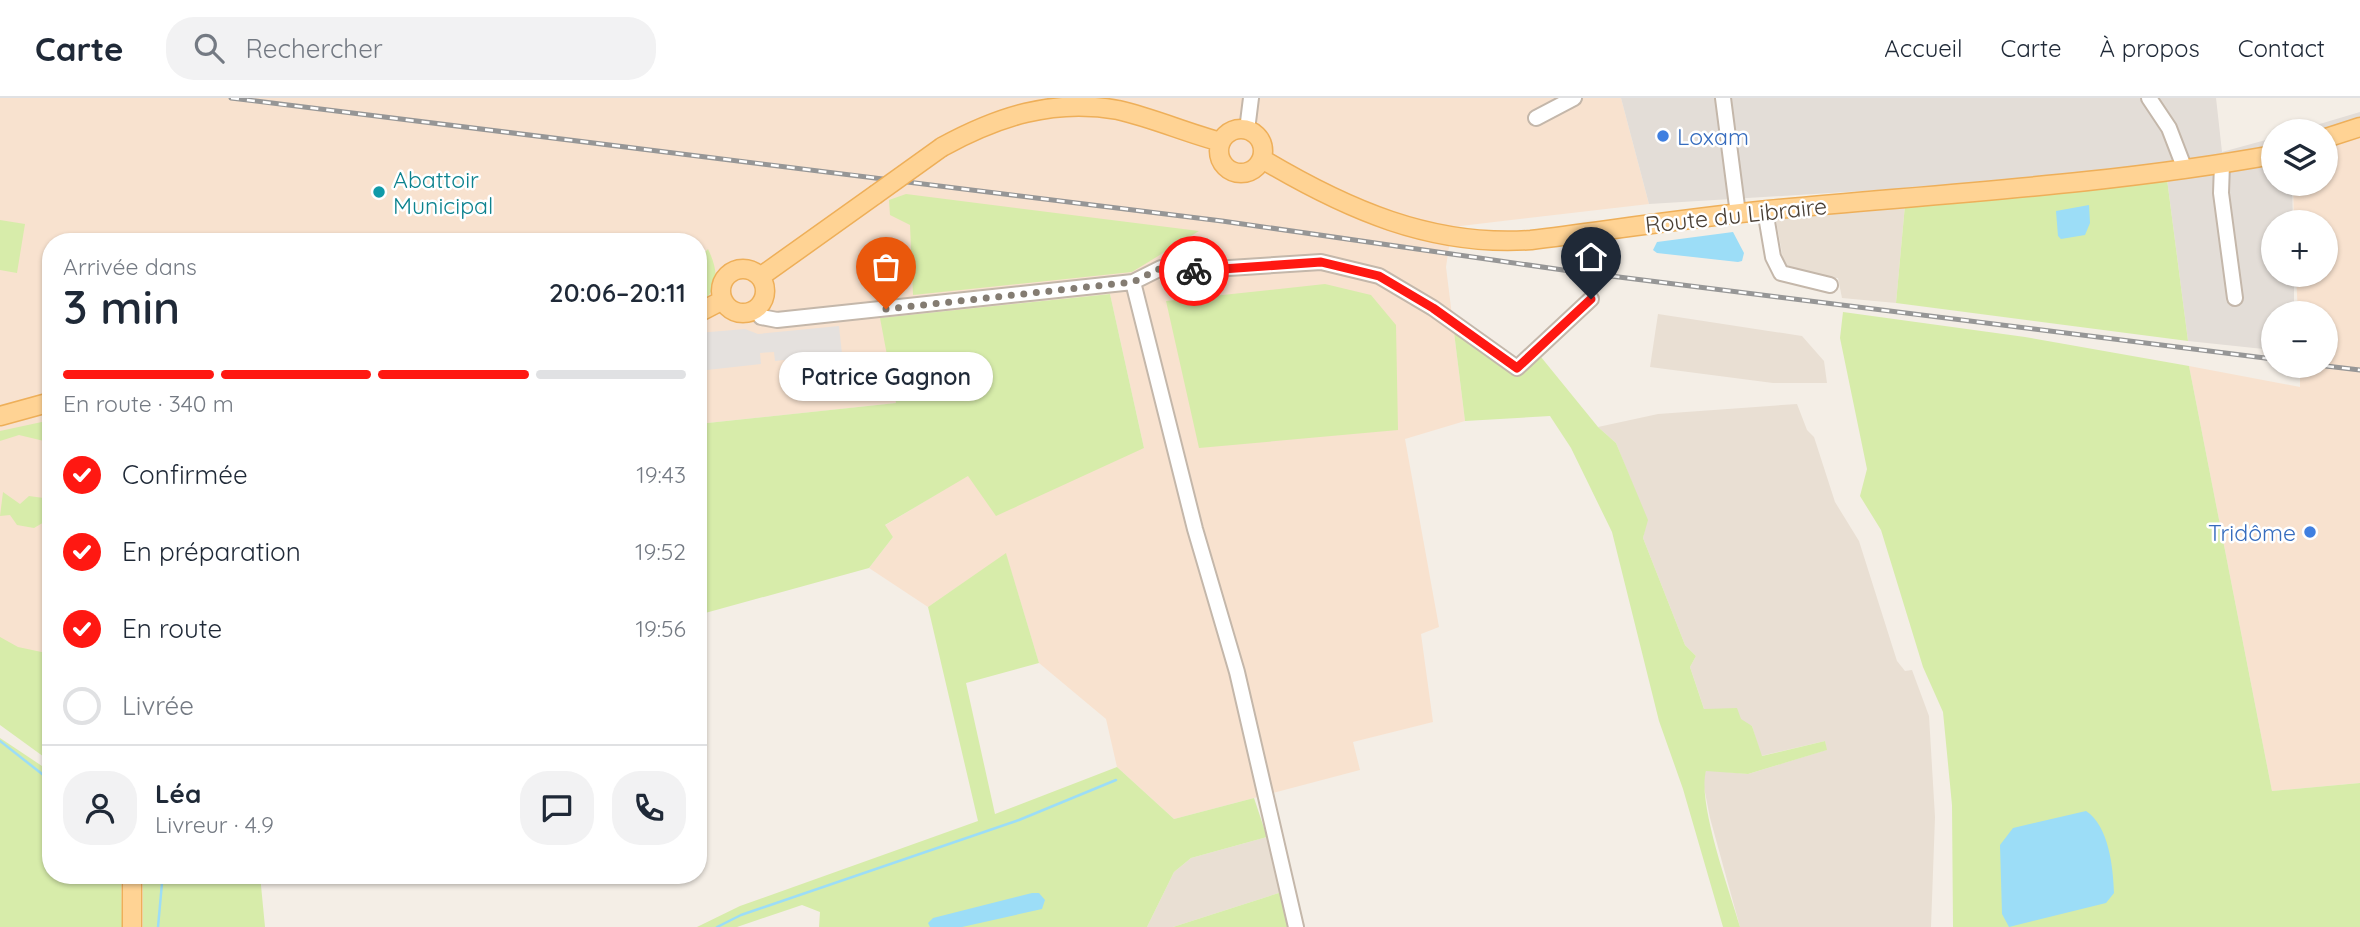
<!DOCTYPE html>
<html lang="fr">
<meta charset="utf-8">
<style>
:root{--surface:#fff;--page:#f2f2f3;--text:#1f2937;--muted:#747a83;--line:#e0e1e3;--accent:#ff1812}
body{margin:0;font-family:Quicksand,sans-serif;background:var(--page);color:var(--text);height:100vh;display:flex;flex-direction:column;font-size:26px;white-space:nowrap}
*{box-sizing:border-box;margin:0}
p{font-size:23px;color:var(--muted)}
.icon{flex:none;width:38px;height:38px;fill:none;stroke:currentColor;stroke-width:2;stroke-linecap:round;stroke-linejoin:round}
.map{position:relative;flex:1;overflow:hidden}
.drawer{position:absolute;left:42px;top:135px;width:665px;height:651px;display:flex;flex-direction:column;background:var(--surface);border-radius:28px;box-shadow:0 2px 5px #0004}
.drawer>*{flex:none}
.fabs{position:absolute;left:2261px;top:21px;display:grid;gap:14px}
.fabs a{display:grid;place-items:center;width:77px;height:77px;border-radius:50%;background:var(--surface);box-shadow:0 2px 5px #0004;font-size:35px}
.pin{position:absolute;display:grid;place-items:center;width:60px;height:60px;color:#fff;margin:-72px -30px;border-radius:50% 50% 50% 0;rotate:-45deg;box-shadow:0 0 7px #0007}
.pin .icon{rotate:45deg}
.courier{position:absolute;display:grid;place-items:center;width:70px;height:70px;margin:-35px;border:5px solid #ff1812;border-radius:50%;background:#fff;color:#222;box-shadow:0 2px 9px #0007}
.bubble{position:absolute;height:49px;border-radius:24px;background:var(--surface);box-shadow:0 2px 5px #0004;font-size:23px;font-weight:600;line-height:49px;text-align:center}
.overview em{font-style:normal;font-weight:600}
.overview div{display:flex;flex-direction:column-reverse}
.overview{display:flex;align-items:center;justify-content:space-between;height:119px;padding:0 21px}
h1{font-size:46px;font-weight:600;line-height:52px}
.bar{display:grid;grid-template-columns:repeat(4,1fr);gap:10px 7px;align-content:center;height:84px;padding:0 21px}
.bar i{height:9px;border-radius:5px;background:var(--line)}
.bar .current{background:var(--accent)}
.bar p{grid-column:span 4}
.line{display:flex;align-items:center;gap:18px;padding:0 21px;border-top:2px solid var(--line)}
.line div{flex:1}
.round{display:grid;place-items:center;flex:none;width:74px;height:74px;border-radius:28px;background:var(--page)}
ol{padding:0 21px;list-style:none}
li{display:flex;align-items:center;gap:21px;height:77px}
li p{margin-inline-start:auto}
li .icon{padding:7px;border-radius:50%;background:var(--accent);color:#fff;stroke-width:4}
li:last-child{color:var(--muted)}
li i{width:38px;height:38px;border:4px solid var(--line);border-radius:50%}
header{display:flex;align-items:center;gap:42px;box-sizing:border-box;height:98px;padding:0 35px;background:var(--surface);border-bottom:2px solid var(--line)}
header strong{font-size:33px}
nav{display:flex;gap:38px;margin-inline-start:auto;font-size:24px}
.search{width:490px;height:63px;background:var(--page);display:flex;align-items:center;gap:18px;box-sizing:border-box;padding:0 24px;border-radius:28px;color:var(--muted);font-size:26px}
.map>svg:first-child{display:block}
</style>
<header>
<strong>Carte</strong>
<div class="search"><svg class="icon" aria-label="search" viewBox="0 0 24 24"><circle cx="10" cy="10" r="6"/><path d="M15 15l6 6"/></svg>Rechercher</div>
<nav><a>Accueil</a><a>Carte</a><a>À propos</a><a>Contact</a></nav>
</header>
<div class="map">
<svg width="2360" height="829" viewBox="0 0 2360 829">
<rect width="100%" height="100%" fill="#f4eee6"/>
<path fill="#e9dfd3" d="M1905,107L1896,205L1842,200L1838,180L1821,179L1784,166L1775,117Z
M1658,216L1802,238L1824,263L1827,285H1773L1650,269Z
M1797,306L1807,332L1814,339L1835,404L1859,443L1897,563L1905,573L1912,572L1929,618L1935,719L1931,829H1740L1710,720L1703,684L1706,672L1748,676L1826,652L1825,643L1761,658L1752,628L1704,611L1690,569L1696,558L1685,547L1643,440L1647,422L1616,345L1598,329L1658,316Z
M1267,739L1282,794L1173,829H1147L1174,774L1191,760Z"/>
<path fill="#f8e2cf" d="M0,0H1621L1649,106L1452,129L1446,169L1465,323L1405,341L1439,529L1421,536L1433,624L1353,644L1360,672L1174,721L1117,669L1106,621L1039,565L1006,456L928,509L869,470L893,439L884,428L968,377L1144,350L1110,196L881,220L897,305L698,326V144H51V569L0,564Z
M2360,39V685L2272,693L2189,268L2300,289V268H2326V215H2298L2296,177H2326V124H2294L2293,86H2326V51Z"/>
<path fill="#e3ddd7" d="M1621,0H2216L2222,54L2273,40V86H2292L2293,124H2273V177H2294V215H2273V252L2188,243L2167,81L1905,107L1895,91L1649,106Z
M2360,14V39L2326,51V33H2296Z"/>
<path fill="#d7ecaa" d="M2167,81L2188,243L1896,205L1905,107Z
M906,96L1199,133L1132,174L913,197L910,127L890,117L889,102Z
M0,122L25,126L17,175L0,172Z
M698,149L705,154L708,151C719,174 720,192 698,207V185L707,174L698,165Z
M1325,186L1371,197L1396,227L1398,332L1199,350L1166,203Z
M1110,196L1144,350L996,418L968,378L885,427L893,439L869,470L698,517V326L896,305L880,220Z
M1843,214L2025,239L2189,268L2272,693L2360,685V829H1953L1952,707L1943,614L1923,569L1881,432L1860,398L1867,371L1840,240Z
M1454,234L1516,277L1541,259L1598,329L1616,345L1648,422L1643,440L1685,547L1696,558L1690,569L1704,611L1737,610L1741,621L1752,628L1762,658L1825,643L1827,652L1748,676L1706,673C1697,705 1730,794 1740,829H1723L1683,691L1659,623L1612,434L1571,350L1550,318L1465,323Z
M51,322V341L44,343L19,337L0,343V333Z
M3,394L20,406L29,398L51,401V420L34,430L17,427L10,417L0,418Z
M1006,455L1039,565L966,585L995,716L1117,669L1174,721L1254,700L1267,739L1191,760L1174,774L1147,829H819L820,814L802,807L737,829H697L740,808L978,723L928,509Z
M0,539L18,549L51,556V664L0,627Z
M0,640L51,674V777H121L122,829H0Z
M143,777H260L265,829H143Z
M1282,794L1291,829H1173Z"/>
<path fill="#e5e1de" d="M839,228L842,256L775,263L774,254L760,255L761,266L698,273V235L745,231L758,236Z"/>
<path fill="#9cddf7" d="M2089,107L2090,125L2085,137L2061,141L2058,138L2056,113Z
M1733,134L1744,155L1742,163L1738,164L1657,155L1653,152L1657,144Z
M2086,713C2109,728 2113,769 2114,795L2106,805L2009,829L2002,816L2000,747L2013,730Z
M1032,795H1039L1045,802L1042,811L962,829H930L928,825L933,820Z"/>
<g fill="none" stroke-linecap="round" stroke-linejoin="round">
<path stroke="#9cddf7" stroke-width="2.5" d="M698,440L705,500L698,503
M0,643L51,683
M158,829L162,785L169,777
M717,829L741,817L1019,722L1116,682"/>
<g stroke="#c4b7aa" stroke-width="18">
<path id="minor" d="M1723,0L1738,116
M2149,0L2169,30L2184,69
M1536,20L1574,0
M1247,32L1251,0
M2222,66L2221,95L2235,200
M1765,112L1773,159L1781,175L1830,187
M1133,184L1195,431L1237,574L1296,829
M754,211L761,219L777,222L1133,184L1161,170L1167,174L1321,164L1379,178L1433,210L1517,270L1591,201"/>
</g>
<g stroke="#eeaf59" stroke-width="21">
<path id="major" d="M1219 53a22 22 0 1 1 44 0a22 22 0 1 1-44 0Z
M2326,40L2360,29
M942,49C997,19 1053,0 1118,12C1153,20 1187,35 1221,44
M1262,61C1346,111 1431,149 1531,142C1610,132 1689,120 1768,112C1936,96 2107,87 2273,57
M721 193a22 22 0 1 1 44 0a22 22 0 1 1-44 0Z
M760,179L875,97
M698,215L723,202
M0,318L51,304
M132,777V829"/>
</g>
<use href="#minor" stroke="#fff" stroke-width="14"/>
<use href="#major" stroke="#ffd394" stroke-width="18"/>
<g stroke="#969696" stroke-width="5">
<path id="rail" d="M231,0L1222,123L1563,172L2273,261
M2326,268L2360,272"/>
</g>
<use href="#rail" stroke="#fff" stroke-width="2.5" stroke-dasharray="8" stroke-linecap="butt"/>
<g stroke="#eeaf59" stroke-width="21" stroke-linecap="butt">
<path id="major-bridge" d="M875,97L942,49"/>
</g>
<use href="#major-bridge" stroke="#ffd394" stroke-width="18"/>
</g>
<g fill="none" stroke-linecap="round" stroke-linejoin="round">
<path stroke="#847c72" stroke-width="7" stroke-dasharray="0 12.6" d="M886,211L1133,184L1161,170L1167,174L1194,173"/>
<path stroke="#ff1812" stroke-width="9" d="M1194,173L1321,164L1379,178L1433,210L1517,270L1591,201"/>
</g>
<g fill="#3f7fe0" stroke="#fff" stroke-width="2.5">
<circle cx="1663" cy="38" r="7"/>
<circle cx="2310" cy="434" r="7"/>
</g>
<circle fill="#0f9aa8" stroke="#fff" stroke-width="2.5" cx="379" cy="94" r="7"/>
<g text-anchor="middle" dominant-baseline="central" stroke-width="5" stroke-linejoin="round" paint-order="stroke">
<g font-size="23" fill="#366cbe" stroke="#fff" text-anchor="start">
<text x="1677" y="38">Loxam</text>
<text x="2296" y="434" text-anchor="end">Tridôme</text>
</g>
<g font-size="23" fill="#0d838f" stroke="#fff" text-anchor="start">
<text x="393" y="81">Abattoir<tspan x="393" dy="26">Municipal</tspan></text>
</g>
<g font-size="23" fill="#483e34" stroke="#fff">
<text transform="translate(1736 117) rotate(-6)">Route du Libraire</text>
</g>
</g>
</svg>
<div class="fabs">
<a><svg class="icon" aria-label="layers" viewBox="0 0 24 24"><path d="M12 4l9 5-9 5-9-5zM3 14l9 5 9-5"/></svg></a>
<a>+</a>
<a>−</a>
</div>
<div class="pin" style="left:886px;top:211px;background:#ea580c"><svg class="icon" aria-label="bag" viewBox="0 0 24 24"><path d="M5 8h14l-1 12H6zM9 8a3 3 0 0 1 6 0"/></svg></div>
<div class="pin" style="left:1591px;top:201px;background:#1f2937"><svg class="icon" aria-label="home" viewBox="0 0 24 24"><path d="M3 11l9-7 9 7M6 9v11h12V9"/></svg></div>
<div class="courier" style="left:1194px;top:173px"><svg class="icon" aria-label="bike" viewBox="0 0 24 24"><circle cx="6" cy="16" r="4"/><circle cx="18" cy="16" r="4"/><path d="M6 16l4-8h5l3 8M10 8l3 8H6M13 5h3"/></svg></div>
<div class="bubble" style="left:779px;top:254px;width:214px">Patrice Gagnon</div>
<section class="drawer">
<div class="overview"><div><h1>3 min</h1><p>Arrivée dans</p></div><em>20:06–20:11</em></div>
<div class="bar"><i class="current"></i><i class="current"></i><i class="current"></i><i></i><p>En route · 340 m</p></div>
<ol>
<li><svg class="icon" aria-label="check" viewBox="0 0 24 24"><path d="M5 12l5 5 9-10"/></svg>Confirmée<p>19:43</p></li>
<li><svg class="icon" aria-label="check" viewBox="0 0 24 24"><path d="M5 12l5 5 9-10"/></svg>En préparation<p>19:52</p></li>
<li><svg class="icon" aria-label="check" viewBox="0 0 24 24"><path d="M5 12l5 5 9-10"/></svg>En route<p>19:56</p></li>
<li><i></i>Livrée</li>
</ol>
<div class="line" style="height:126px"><a class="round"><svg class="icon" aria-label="person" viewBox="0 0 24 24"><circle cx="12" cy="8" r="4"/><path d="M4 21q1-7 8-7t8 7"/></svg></a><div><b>Léa</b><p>Livreur · 4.9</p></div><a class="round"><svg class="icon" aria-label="chat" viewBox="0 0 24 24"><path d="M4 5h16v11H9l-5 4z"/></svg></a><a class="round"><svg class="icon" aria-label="phone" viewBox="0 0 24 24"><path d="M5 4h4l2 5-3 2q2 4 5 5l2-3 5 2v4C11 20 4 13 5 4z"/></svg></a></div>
</section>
</div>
